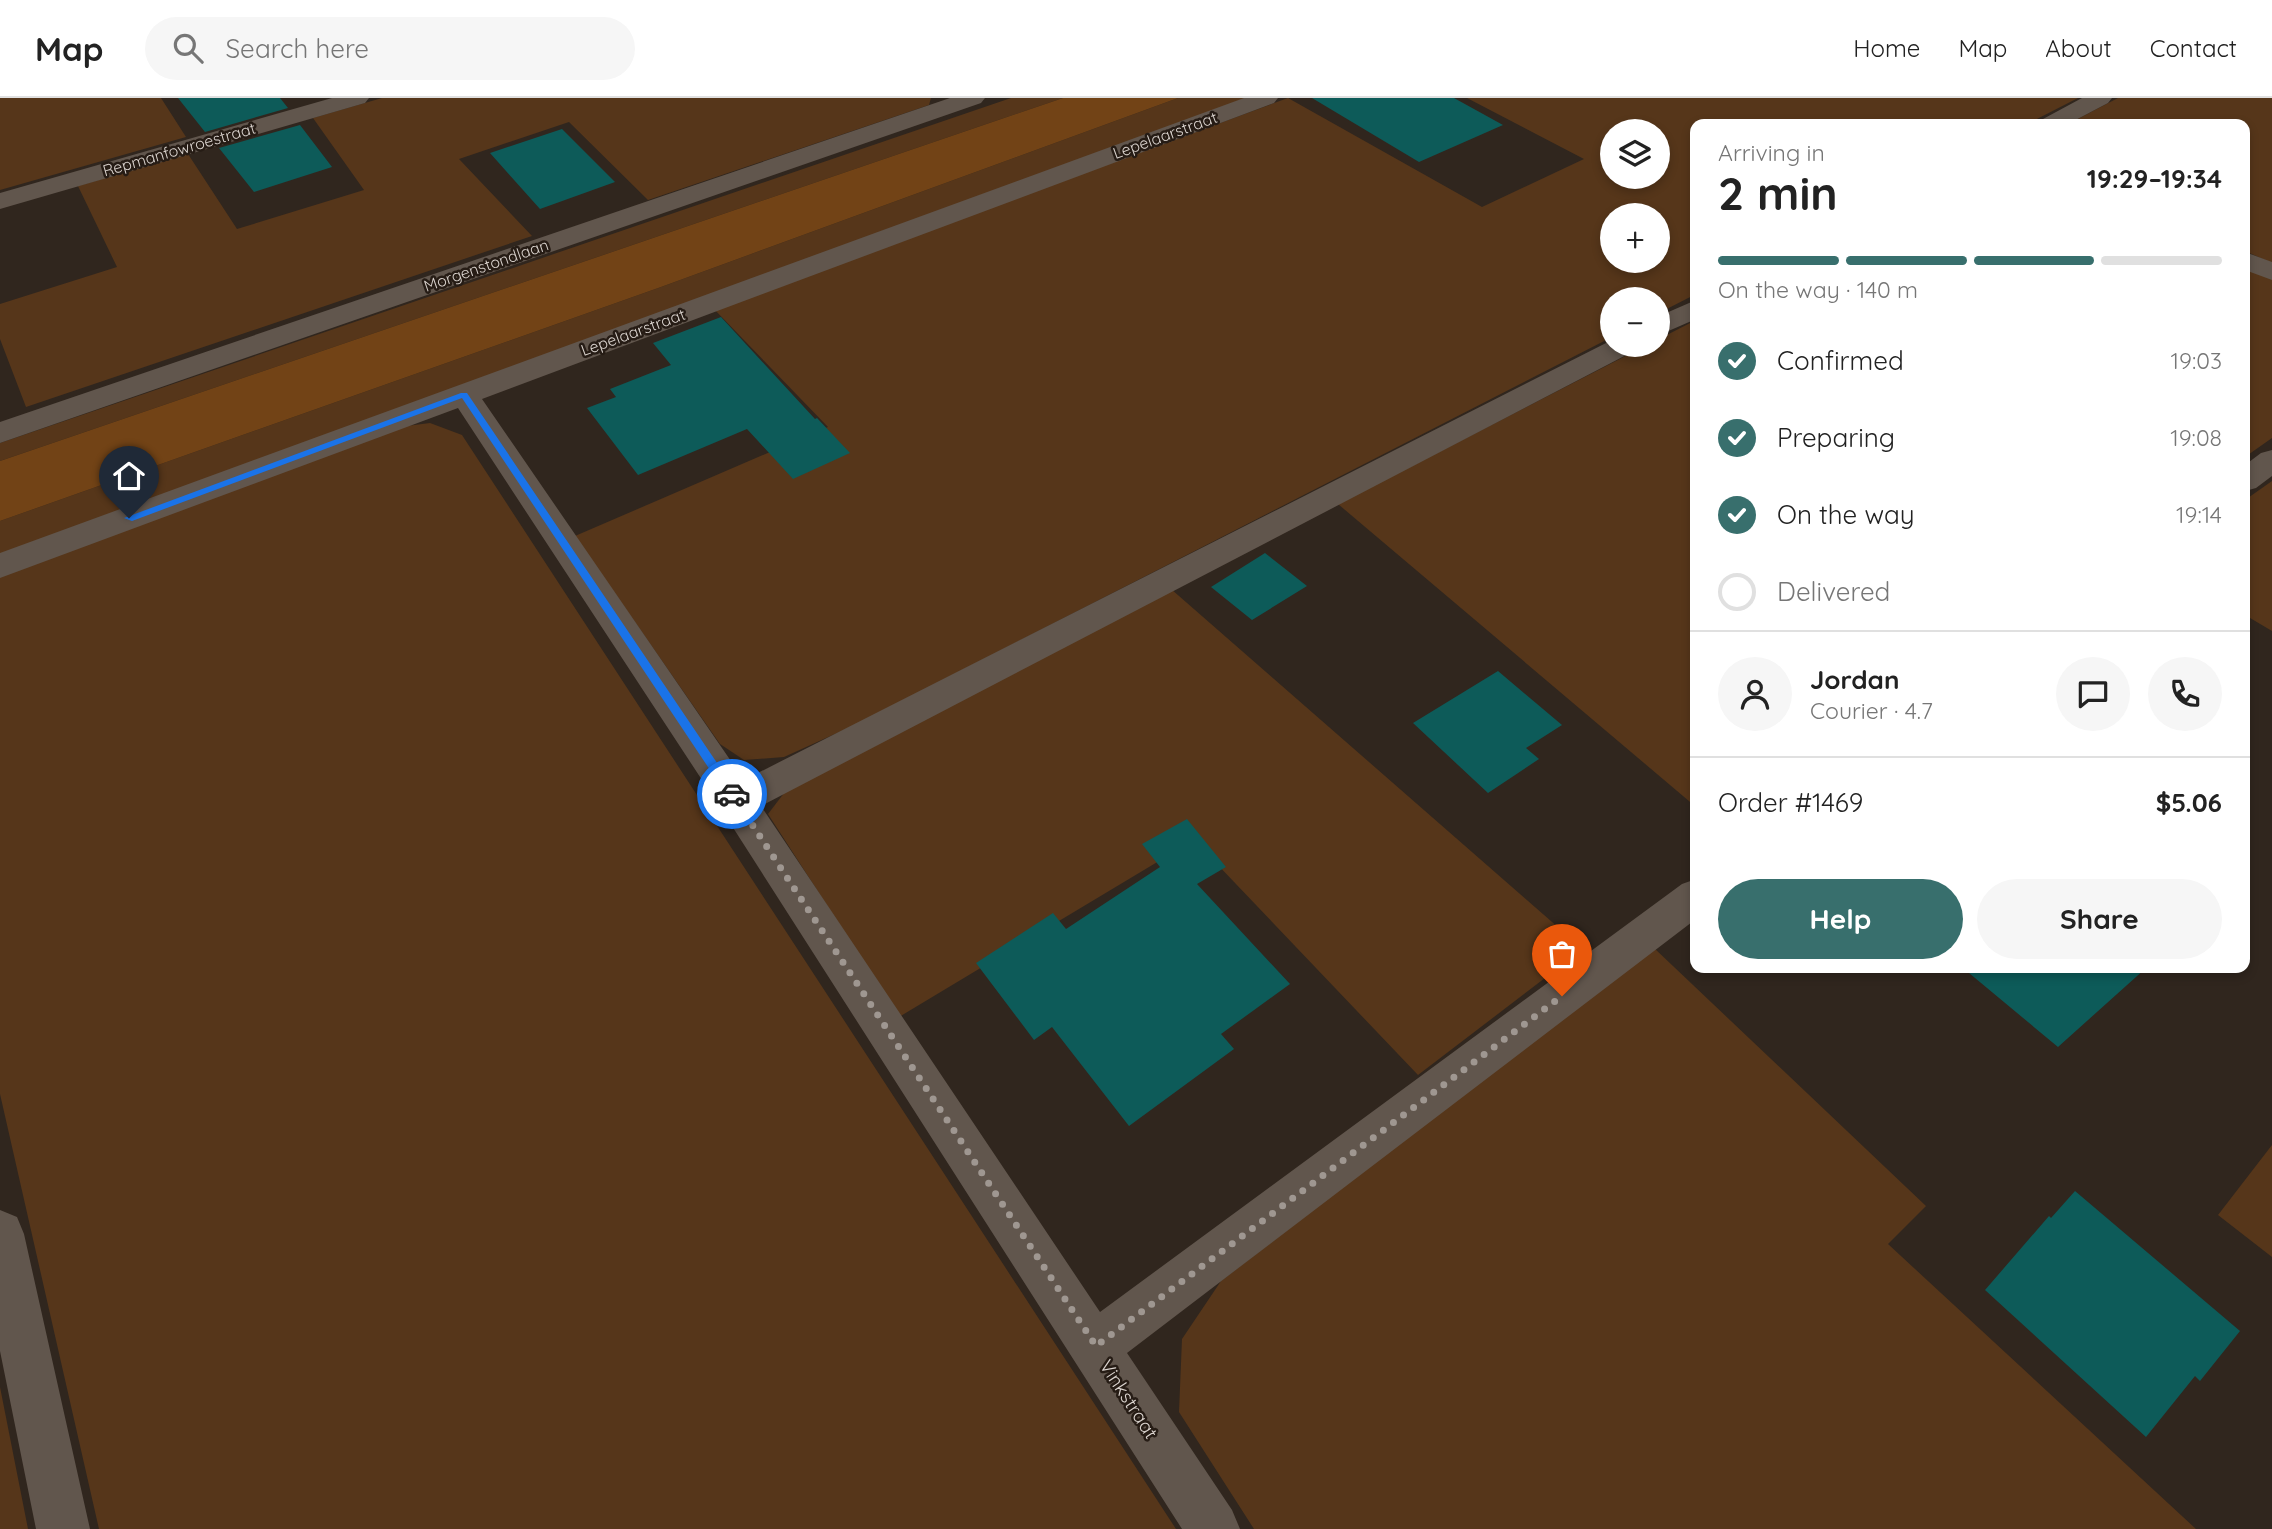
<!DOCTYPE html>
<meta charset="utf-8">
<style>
:root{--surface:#fff;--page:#f6f6f6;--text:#222;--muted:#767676;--line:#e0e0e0;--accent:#386f6d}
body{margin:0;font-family:Quicksand,sans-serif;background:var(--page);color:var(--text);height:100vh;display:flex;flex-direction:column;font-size:26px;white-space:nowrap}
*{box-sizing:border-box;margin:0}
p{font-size:23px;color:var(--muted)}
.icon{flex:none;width:38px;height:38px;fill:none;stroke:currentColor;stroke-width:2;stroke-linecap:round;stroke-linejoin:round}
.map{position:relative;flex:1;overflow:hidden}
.panel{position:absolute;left:1690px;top:21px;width:560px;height:854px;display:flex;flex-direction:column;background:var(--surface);border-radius:14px;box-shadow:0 4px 10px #0003}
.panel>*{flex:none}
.controls{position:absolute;left:1600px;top:21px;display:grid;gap:14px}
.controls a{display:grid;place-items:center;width:70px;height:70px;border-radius:50%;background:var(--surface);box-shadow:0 4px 10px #0003;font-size:35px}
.pin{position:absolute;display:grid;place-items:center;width:60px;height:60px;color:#fff;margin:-72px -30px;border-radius:50% 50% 50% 0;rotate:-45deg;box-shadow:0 0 7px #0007}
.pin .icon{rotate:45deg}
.courier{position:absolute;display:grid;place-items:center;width:70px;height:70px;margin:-35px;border:5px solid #1a73e8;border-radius:50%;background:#fff;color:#222;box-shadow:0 2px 9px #0007}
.headline em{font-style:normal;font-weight:800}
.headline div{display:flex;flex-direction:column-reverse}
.headline{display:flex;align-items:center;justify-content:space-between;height:119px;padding:0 28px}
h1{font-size:46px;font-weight:800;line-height:52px}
.bar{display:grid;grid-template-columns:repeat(4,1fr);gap:10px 7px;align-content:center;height:84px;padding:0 28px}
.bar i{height:9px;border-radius:5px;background:var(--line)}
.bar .on{background:var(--accent)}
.bar p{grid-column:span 4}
.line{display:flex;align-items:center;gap:18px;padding:0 28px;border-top:2px solid var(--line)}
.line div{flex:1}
.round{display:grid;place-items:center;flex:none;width:74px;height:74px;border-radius:37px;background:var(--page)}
ol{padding:0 28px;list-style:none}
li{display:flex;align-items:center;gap:21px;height:77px}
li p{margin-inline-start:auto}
li .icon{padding:7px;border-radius:50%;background:var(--accent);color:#fff;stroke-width:4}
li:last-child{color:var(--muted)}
li i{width:38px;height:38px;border:4px solid var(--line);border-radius:50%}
.cta{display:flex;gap:14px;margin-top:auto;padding:14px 28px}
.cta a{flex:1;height:80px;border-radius:42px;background:var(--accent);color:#fff;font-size:28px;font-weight:800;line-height:80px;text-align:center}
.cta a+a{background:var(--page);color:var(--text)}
header{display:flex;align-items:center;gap:42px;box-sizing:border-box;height:98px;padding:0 35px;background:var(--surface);border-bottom:2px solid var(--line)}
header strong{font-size:33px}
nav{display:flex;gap:38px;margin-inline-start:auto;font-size:24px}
.search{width:490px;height:63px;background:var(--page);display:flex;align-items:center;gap:18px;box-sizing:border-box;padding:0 24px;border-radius:38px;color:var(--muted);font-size:26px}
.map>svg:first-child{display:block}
</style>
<header>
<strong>Map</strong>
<div class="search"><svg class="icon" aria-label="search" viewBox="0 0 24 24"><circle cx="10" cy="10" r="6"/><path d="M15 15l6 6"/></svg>Search here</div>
<nav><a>Home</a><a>Map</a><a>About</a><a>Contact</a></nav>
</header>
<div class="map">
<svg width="2272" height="1431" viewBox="0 0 2272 1431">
<rect width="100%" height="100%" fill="#30261e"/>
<path fill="#56361a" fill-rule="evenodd" d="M0,0H161L186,39L0,92Z
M382,0H931L929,7L648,102L569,24L459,61L532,138L26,309L0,241V206L117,169L78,88L188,56L237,131L364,92L313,20Z
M1011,0H1063L0,363V345Z
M1178,0H1246L0,459V423L661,189Z
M1288,0L1482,109L1584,61L1467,0H2078L2027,26H1696V196L1657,216V201H1612V239L857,626L784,659L744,662L720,646L575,438L828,329L714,211ZM1612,33H1657V79H1612ZM1612,117H1657V163H1612Z
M2118,0H2272V165L2245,153V26H2068Z
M2245,167L2272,179V340L2245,359Z
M1696,222V709L1338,406L1647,247H1657V242Z
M430,325L462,337L1176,1431H99L0,996V478L391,330Z
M2272,383V533L2245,517V402Z
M1171,491L1583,851L1418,977L1194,742L899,919L768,716L791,686Z
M1654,850L1926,1108L1888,1146L2196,1431H1254L1179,1314L1182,1241L1221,1183Z
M2272,1047V1159L2218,1117Z
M0,1289L28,1431H0Z"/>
<path fill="#724316" d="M1063,0H1178L661,189L0,423V363L3,362Z"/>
<path fill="#0d5b59" d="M178,0H280L288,10L205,34Z
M1312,0H1454L1503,27L1419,64Z
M300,27L332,69L254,94L219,50Z
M562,31L615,84L540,111L490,55Z
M721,219L815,321L817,320L850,355L793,381L747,331L638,377L587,310L616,299L610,291L671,267L653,245Z
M1265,455L1307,488L1252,522L1211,489Z
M1498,573L1562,627L1526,650L1539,661L1488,695L1413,625Z
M1187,721L1226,769L1197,786L1290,886L1221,936L1234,951L1129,1028L1052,929L1034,942L976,865L1053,815L1066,831L1160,769L1142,746Z
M1963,870H2146L2058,949Z
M2075,1093L2240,1233L2200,1283L2195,1278L2146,1339L1985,1192L2049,1118L2051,1120Z"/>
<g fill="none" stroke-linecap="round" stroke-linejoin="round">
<path fill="#61564d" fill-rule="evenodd" d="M332,0H369L365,5L0,111V95Z
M950,0H985L981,5L0,345V324Z
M1244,0H1278L1274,5L482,301L744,682L1612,242V247H1638L1634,253L761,708L1100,1214L1682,786L1696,781V821L1127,1255L1232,1412L1240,1431H1182L723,714L458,310L0,480V455Z
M2082,0H2112L2108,5L2068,26H2039L2043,21Z
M2245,154L2272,164V182L2245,172Z
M1696,202V221L1657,238V219Z
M2272,352V378L2256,390L2245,393V367L2261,355Z
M0,1112L17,1119L24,1136L90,1431H36L0,1253Z"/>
</g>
<path fill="#1a73e8" d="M461,295H467L736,693V699H728L462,300L132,423L124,420Z"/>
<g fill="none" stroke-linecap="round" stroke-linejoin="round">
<path stroke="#9f9791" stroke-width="7" stroke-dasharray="0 12.6" d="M732,696L1096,1248L1562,898"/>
</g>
<g text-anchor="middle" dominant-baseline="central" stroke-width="5" stroke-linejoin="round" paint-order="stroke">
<g font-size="16" fill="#dbd4cf" stroke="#261c15">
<text transform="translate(1165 37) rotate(-20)">Lepelaarstraat</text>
<text transform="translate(179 51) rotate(-16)">Repmanfowroestraat</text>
<text transform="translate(486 167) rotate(-19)">Morgenstondlaan</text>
<text transform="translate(633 234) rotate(-20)">Lepelaarstraat</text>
</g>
<g font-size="19" fill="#dbd4cf" stroke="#261c15">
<text transform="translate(1129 1301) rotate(57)">Vinkstraat</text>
</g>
</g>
</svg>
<div class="controls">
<a><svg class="icon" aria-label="layers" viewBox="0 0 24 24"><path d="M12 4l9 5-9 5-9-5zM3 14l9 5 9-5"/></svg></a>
<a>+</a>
<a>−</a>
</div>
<div class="pin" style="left:1562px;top:898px;background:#ea580c"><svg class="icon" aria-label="bag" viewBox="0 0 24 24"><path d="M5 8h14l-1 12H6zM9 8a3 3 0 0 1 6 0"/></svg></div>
<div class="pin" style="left:129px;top:420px;background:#1f2937"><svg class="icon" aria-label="home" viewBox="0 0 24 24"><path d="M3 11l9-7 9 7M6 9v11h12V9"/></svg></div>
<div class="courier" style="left:732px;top:696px"><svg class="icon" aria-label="car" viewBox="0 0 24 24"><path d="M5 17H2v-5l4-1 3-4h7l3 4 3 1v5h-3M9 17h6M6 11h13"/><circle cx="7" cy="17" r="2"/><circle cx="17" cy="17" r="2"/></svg></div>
<section class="panel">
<div class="headline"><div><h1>2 min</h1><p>Arriving in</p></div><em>19:29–19:34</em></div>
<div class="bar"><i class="on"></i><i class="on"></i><i class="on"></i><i></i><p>On the way · 140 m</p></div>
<ol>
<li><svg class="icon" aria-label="check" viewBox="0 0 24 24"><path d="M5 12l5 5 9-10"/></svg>Confirmed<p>19:03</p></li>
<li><svg class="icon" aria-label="check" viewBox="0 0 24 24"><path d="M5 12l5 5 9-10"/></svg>Preparing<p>19:08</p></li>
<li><svg class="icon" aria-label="check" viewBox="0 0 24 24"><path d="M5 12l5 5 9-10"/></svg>On the way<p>19:14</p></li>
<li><i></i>Delivered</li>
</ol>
<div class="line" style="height:126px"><a class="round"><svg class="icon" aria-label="person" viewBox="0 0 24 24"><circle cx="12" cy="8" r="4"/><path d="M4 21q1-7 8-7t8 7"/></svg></a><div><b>Jordan</b><p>Courier · 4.7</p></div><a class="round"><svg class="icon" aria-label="chat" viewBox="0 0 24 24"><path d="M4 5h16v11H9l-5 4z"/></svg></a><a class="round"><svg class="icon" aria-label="phone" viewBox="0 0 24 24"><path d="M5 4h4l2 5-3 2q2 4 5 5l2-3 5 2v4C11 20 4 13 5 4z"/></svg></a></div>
<div class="line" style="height:91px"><div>Order #1469</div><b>$5.06</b></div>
<div class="cta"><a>Help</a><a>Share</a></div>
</section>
</div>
